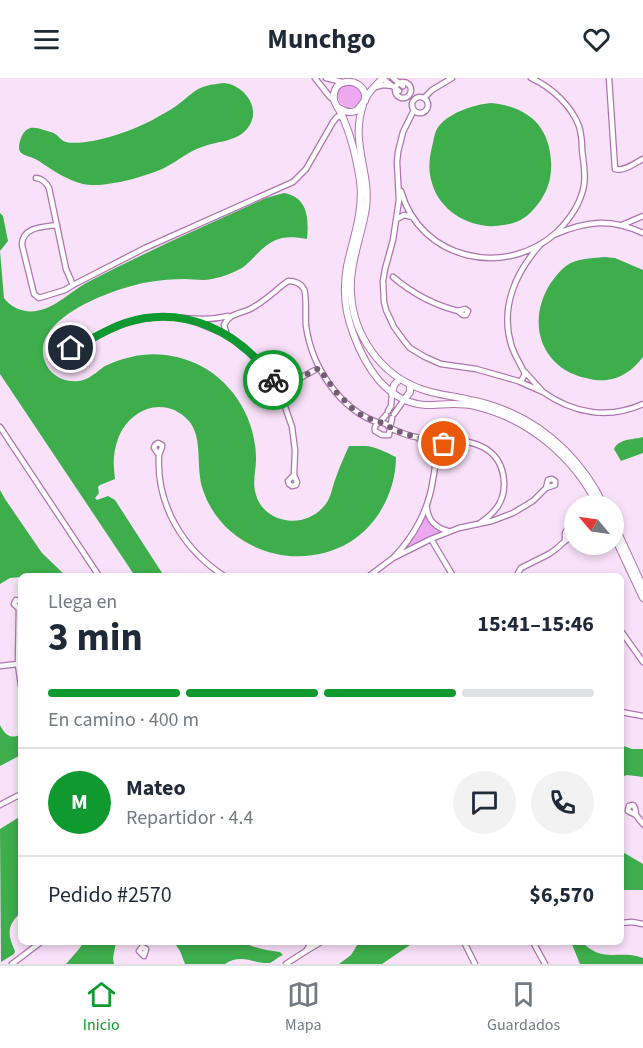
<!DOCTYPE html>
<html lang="es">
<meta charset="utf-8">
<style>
:root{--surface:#fff;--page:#f2f2f3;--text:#1f2937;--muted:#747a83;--line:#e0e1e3;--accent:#0f992f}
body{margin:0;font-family:"Source Sans 3",sans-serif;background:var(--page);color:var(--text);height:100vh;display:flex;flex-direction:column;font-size:22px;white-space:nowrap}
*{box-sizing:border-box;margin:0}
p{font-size:20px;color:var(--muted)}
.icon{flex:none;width:33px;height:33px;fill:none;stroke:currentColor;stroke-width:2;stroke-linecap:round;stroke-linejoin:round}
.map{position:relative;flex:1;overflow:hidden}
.side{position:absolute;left:18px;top:495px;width:606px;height:372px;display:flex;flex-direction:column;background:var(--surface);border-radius:9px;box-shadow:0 3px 9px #0003}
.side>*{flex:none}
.needle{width:39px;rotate:299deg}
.fabs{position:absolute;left:564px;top:417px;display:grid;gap:12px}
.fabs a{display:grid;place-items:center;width:60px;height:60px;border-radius:50%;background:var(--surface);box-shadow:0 3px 9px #0003;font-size:30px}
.pin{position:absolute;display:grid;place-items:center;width:51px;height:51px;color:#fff;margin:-26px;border:3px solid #fff;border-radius:50%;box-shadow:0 2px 6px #0007}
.courier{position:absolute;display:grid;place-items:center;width:60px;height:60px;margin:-30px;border:4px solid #0f992f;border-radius:50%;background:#fff;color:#222;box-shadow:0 2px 8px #0007}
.summary em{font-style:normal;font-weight:700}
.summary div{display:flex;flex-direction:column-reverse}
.summary{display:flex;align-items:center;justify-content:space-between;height:102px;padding:0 30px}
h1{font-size:39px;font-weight:700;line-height:45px}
.bar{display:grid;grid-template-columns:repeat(4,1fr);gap:9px 6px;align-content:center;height:72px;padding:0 30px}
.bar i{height:8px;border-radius:4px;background:var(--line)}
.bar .active{background:var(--accent)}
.bar p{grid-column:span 4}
.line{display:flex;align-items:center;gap:15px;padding:0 30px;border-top:2px solid var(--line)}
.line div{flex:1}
.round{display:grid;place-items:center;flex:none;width:63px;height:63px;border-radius:32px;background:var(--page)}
header{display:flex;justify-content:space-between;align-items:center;height:78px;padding:0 30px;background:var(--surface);font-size:27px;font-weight:700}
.menu{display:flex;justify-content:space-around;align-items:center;height:84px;border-top:2px solid var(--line);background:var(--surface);font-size:16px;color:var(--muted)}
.menu a{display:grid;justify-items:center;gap:3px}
.menu .active{color:var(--accent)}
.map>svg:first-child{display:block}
</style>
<header><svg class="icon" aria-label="menu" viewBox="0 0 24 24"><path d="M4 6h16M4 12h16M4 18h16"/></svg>Munchgo<svg class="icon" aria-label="heart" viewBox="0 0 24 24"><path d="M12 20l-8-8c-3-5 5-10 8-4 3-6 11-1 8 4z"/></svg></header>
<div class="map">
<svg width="643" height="886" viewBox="0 0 643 886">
<rect width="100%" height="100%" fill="#f9e1f9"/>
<path fill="#eca9ef" d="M343,7H358L363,18C361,26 356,30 348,30L340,25C336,18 337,13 343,7Z
M426,438L442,454L406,471V468Z"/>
<path fill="#3ead4c" d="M224,5C245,7 263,32 247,51C236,64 217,63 202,69C189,73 178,83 166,89C149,98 102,111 83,106C67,102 52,92 39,83C27,75 14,80 21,60C26,46 36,49 47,53C50,54 53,54 55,56C59,58 60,62 66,64C74,66 85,64 93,63C116,58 140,50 161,37C167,34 174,30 180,25C188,19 195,11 206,8C212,6 218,6 224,5Z
M492,25C527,29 549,47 551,83C552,99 548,113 538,126C526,142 516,146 496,148C469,150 439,132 432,105C428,93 429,81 432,69C434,62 434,54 439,48C450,34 476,26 492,25Z
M284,115C308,119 309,141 307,161C285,157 274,159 258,175C253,180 248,186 242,190C233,195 222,199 212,201C203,203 194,201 185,201C173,201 161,202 149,204C117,209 22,242 47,288C54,301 72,307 86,301C93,298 99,292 105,288C113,284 122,281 131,279C154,273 180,277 201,288C235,306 256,343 256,381C256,393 252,404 256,417C259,428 269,438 281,441C297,446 315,440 325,427C331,420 332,410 335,402C339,390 344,379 349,368C354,368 360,368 365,368C375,368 387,375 396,379C396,412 379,446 350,464C297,496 223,472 203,412C195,390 204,359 188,342C164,317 129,331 118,361C113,374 113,387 115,401L100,407L98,409L99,415L95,420L97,422L108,418L115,422L164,498H135L0,296V135L3,138L8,163L0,173L4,220C11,230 25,235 36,233C56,230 71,213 88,204C146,174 206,147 266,120Z
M605,179L615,180L643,192V279C638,285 633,291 626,295C614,303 600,304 586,300C541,290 526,245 550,206C556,198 563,188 573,184C583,180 595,180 605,179Z
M643,359V375L621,383L614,371C619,360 633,362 643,359Z
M0,412L5,421L42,475L66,498H21V499L10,500L0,506Z
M0,647C5,657 11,662 21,656V677L0,688Z
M621,667L632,671H643V699L627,697L621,699Z
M21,738V834C7,848 7,855 15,873L14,876L1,884L0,751Z
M621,773L643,786V812H621Z
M84,864H116L113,880L114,886H66L79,871Z
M174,864H244C255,871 267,872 280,874L283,877C278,879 274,883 270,885C253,886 242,875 225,886H185L180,873Z
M359,864H412L413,865L382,886H339L351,877Z
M571,864H582C603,886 618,871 643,880V886H580Z"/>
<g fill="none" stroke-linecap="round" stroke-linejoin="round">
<g stroke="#ad75af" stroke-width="7">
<path id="minor" d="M315,0L330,19L334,22
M326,0L342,4
M382,0L399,13
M393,0L403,8
M609,0L615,91C624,94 635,85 643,81
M395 12a8 8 0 1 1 16 0a8 8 0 1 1-16 0Z
M375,9L383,7L393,8
M412 27a8 8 0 1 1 16 0a8 8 0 1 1-16 0Z
M424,20L432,12L452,0
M414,32L403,54L398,74L397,84L399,122L393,162L385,191L383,203L384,224L386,232L394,249L405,264L410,270L425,279L441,286L476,291L518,303H521L524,298L525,296C520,285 514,277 511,266C500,229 516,194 540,167
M36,100C41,100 47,105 49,110L66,191L73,207L145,170L293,104L306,91L333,44L337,39L340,38L343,41
M401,113C420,182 506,201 557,154C569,142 581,125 584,107C586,96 583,82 582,71C582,63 581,55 579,48C571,27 551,9 531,0
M397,141L404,137L413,139
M57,147C42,149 22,149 22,167L34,216L39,220L65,212L73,207
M622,147L643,138
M556,156C587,143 611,140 643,155
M393,199C412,215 434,227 458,233
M465,231L468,233L466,237H463L458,233Z
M196,244L227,257
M71,269H80L77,276L74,277L70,274Z
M80,269C104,252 132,239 163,239C187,239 203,244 228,238
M518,303L543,314L525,294
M279,311L319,290
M543,314C573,335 608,342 643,326
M388,333L391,328L392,316
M394,336L404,322
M392,340L390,350C399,354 407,358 416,359C422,361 429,360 435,360C465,362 502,364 504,404C505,423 495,435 480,445
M381,344L386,346L390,350L389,357H382L375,353C374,349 376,345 381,344Z
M0,349L99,498
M158,365L162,367V369L159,377L154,370L155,367Z
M159,377C156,427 183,471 224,498
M435,382L440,369L451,362
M294,397L295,372L292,349L279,311L266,292L252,277L227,257L224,247C229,236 238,236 248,232C264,225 274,213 288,203C294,203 300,204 304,211C307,217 305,238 306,248C312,289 339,331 379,345L386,337
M294,397L297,404L296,407L292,408L289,406L288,403Z
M552,401L555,403V407L546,410L548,402Z
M427,430C428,442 436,450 448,453
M567,452L571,453L573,458L565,463V455Z
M431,461L459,450L492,443L513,435L533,423L546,410
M393,480C414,459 429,431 433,401C434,395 436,388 435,382C433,373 425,365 418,360
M369,498L393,480L431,461L453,498
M519,498L518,495L521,490L549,476L556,471L565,463
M16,522L21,524L19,531L14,526Z
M19,531L18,586L21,608
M621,553L643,584
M0,588L18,586
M621,634L643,638
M0,727L21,716
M633,727L635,730L636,737L628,733L629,728Z
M636,737L643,746
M621,845L632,844L643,846
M312,864L306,873L321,864
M464,864L475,886
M533,864L545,886
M142,869L146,871L144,878L139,873Z
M12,886L41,864
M286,886L306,873"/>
</g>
<g stroke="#ad75af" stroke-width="8">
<path id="tertiary" d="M365,23C367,8 353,0 340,6C335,9 333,16 334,22C336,29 342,35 344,42C352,61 357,83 360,103C364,133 353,160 347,188C343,210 345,234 353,255C365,288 387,325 426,327C443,327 458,324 475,328C528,340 575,380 598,428
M363,27C350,66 371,94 366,130C362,158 349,185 351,215C353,257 381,297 421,311C437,317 454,318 470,322C483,324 497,329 509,334C551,352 585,387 604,428
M339,30C357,41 361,28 369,15C373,10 378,5 383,0
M392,316L394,307L400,301
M404,322L410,314V307
M614,446L643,509
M614,458L643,520"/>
</g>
<use href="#minor" stroke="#fff" stroke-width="4.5"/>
<use href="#tertiary" stroke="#fff" stroke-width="6"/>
</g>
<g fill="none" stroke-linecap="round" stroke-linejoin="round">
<path stroke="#745d74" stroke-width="6" stroke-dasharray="0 10.8" d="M273,302L279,311L319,290L335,313L353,331L364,339L383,345L395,352L418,360L451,362L444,366"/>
<path stroke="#0f992f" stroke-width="8" d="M71,270C74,269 77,270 80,269C83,268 88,263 91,261C102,255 113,249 125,245C183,226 240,253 273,302"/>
</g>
</svg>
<div class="fabs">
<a><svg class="needle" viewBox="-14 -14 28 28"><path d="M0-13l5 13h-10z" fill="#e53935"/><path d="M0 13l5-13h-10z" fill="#747a83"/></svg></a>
</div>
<div class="pin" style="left:444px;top:366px;background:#ea580c"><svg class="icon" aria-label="bag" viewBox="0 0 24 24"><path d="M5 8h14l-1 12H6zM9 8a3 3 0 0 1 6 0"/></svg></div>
<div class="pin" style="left:71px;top:270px;background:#1f2937"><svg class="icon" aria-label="home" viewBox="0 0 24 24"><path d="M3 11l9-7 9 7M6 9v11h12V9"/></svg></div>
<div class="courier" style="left:273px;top:302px"><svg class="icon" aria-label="bike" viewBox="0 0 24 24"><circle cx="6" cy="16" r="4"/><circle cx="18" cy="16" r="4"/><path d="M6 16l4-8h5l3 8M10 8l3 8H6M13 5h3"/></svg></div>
<section class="side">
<div class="summary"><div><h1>3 min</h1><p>Llega en</p></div><em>15:41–15:46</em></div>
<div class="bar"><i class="active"></i><i class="active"></i><i class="active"></i><i></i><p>En camino · 400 m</p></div>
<div class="line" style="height:108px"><b class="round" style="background:var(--accent);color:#fff">M</b><div><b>Mateo</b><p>Repartidor · 4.4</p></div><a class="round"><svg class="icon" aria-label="chat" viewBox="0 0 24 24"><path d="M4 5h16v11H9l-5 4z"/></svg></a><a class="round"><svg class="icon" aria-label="phone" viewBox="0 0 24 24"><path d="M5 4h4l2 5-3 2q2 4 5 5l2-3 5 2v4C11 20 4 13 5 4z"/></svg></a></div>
<div class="line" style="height:78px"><div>Pedido #2570</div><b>$6,570</b></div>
</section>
</div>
<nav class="menu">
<a class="active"><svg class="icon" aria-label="home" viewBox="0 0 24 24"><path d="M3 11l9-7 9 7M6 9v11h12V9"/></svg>Inicio</a>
<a><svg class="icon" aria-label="map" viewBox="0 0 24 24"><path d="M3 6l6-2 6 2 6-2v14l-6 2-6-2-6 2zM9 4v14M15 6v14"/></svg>Mapa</a>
<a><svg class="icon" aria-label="saved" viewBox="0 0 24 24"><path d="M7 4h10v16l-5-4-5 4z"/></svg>Guardados</a>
</nav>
